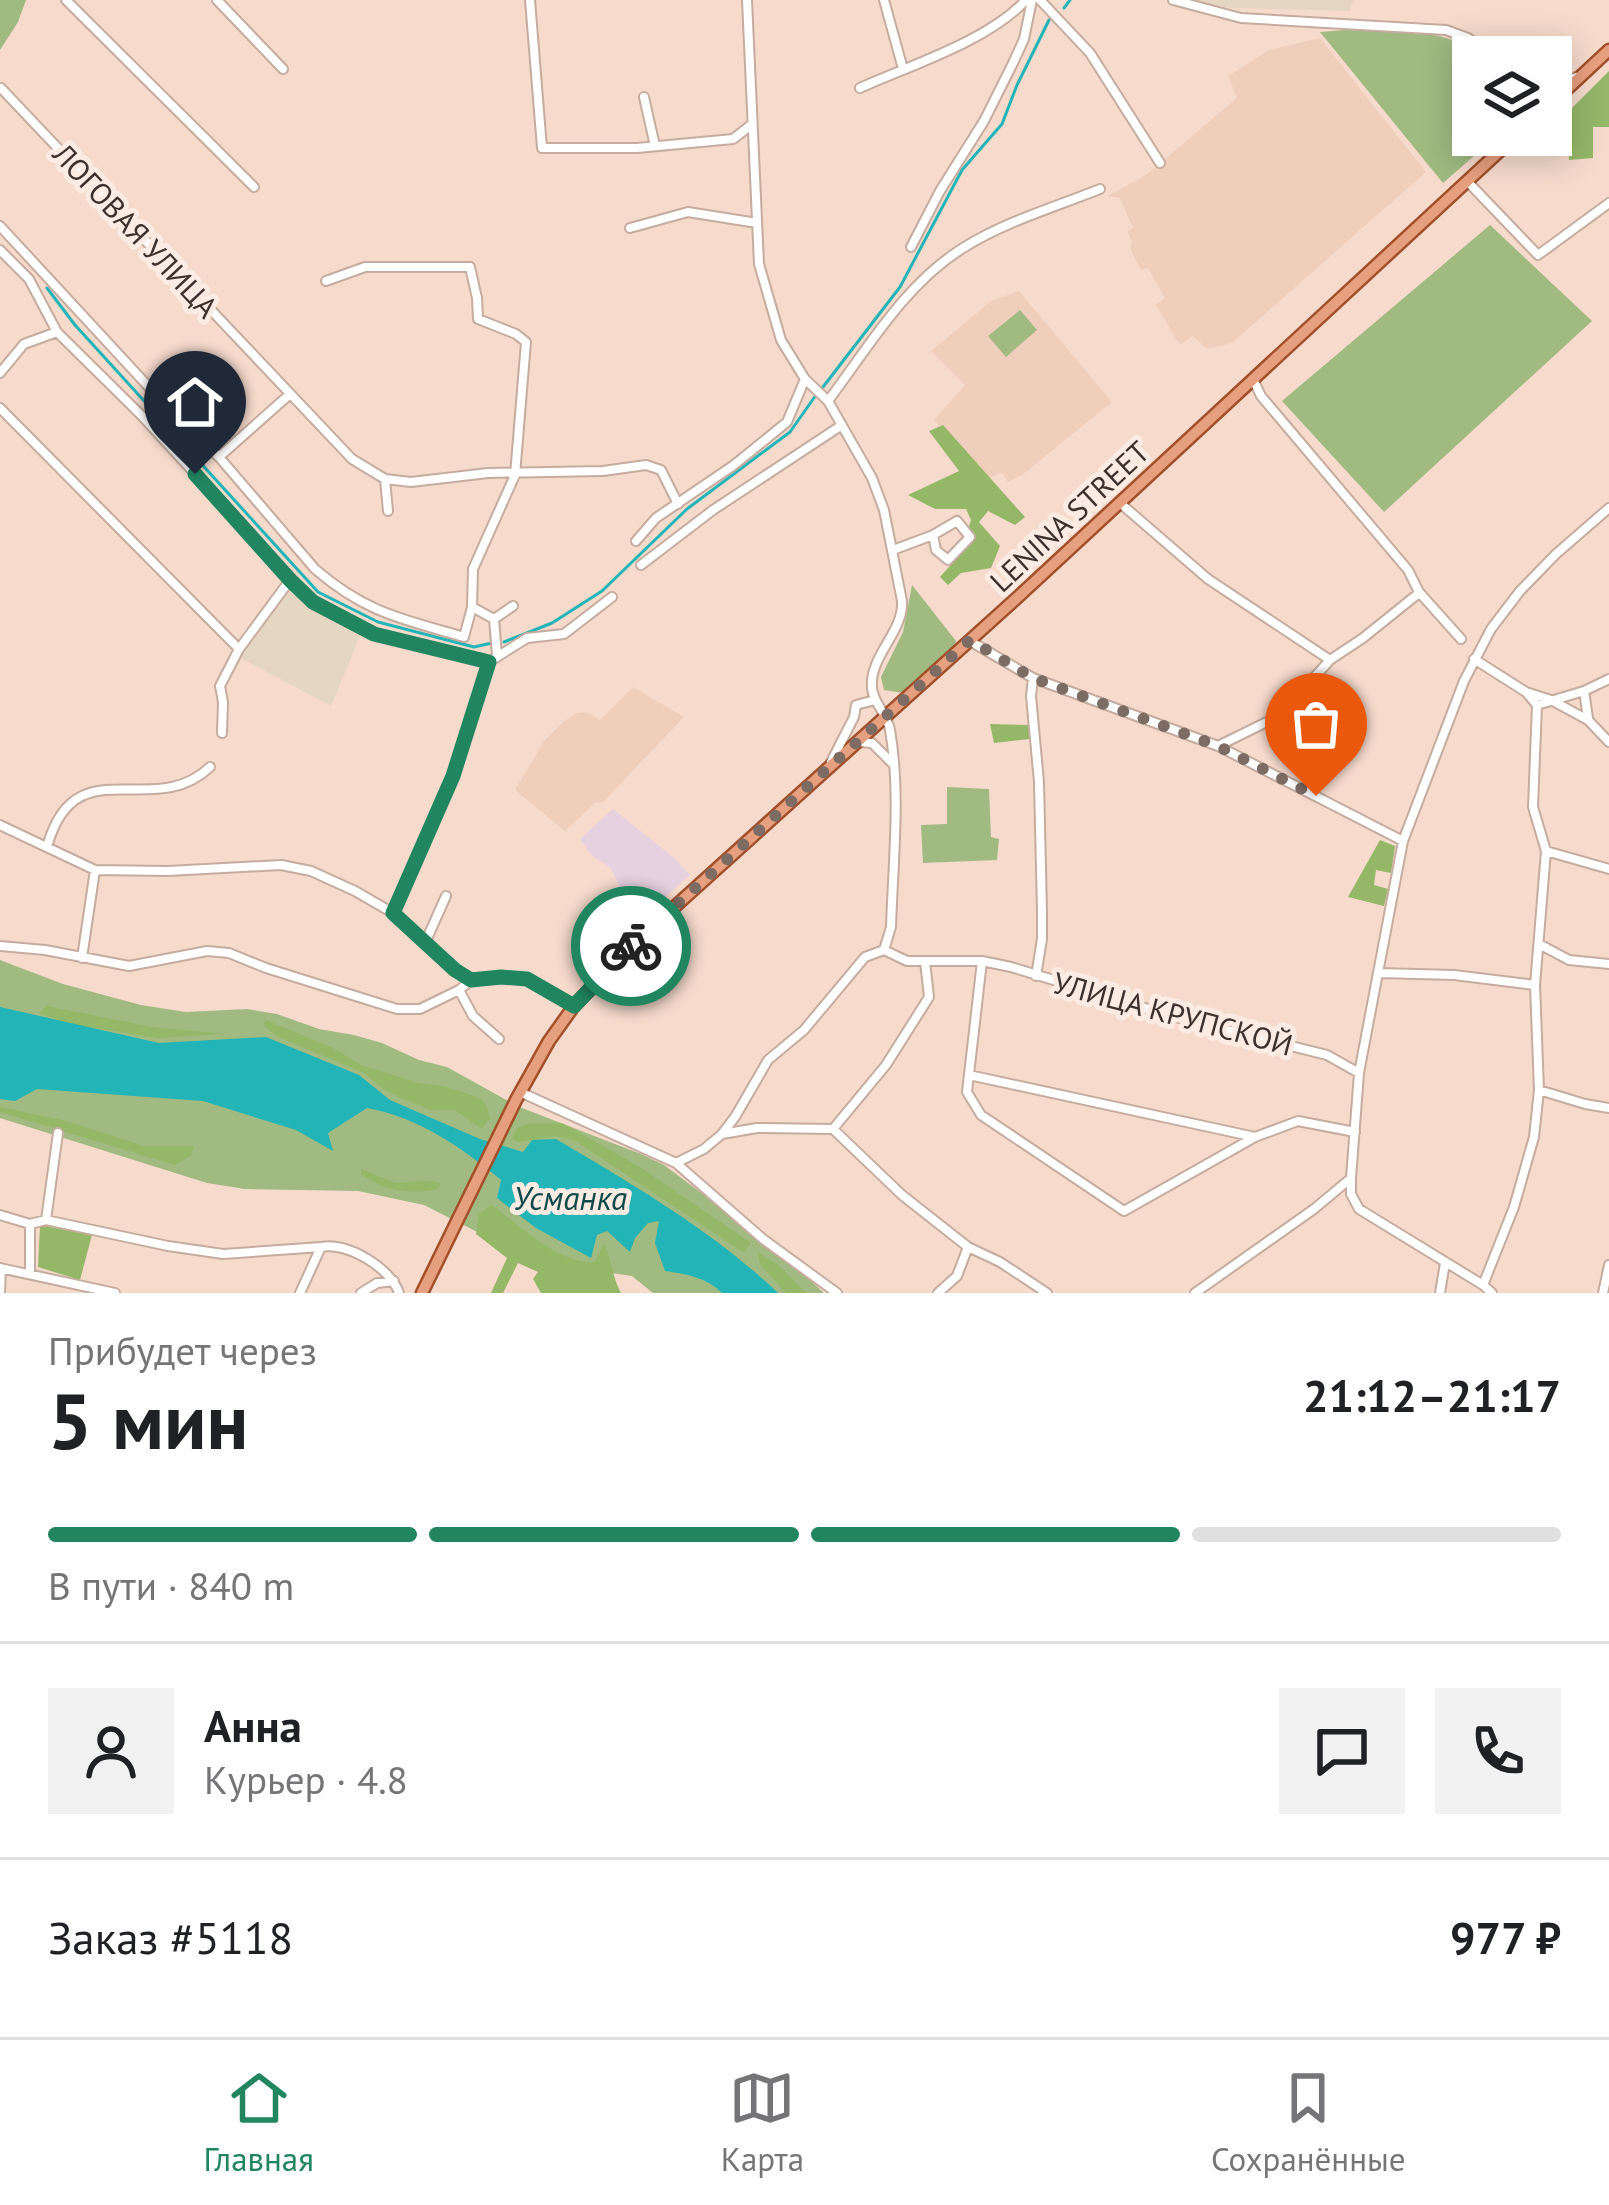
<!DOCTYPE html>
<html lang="ru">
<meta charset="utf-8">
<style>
:root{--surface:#fff;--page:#f2f2f2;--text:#202124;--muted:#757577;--line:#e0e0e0;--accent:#218660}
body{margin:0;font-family:"PT Sans",sans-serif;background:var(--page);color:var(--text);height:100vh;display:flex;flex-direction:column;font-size:45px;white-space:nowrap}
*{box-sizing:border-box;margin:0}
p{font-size:39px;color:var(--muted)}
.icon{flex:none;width:66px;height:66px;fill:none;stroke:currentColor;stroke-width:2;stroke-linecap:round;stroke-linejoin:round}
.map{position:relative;height:1293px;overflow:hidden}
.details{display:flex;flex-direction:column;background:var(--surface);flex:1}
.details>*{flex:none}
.controls{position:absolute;left:1452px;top:36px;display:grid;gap:24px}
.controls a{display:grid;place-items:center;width:120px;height:120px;border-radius:0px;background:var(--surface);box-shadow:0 6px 30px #0003;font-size:60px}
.pin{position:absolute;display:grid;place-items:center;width:102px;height:102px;color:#fff;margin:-123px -51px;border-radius:50% 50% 50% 0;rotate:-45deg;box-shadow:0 0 12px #0007}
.pin .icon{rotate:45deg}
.courier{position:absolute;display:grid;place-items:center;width:120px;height:120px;margin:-60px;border:9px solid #218660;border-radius:50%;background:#fff;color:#222;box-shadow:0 3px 15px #0007}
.overview em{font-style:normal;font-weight:700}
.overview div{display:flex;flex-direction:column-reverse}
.overview{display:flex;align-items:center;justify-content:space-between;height:204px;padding:0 48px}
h1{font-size:78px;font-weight:700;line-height:90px}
.bar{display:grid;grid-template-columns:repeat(4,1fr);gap:18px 12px;align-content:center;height:144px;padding:0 48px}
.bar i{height:15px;border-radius:9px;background:var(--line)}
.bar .selected{background:var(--accent)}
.bar p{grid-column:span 4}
.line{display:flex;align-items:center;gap:30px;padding:0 48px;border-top:3px solid var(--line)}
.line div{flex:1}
.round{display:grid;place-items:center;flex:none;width:126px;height:126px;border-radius:0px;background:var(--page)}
.tab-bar{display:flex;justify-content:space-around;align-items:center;height:168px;border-top:3px solid var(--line);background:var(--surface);font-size:33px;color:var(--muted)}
.tab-bar a{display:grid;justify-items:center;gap:6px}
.tab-bar .selected{color:var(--accent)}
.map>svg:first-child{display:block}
</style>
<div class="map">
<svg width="1609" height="1293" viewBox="0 0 1609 1293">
<rect width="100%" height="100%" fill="#f6dbcd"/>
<path fill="#e6d1df" d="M613,809L673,857L690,875L652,909L635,892L624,895L610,867L592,856L580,839Z"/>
<path fill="#e5d5c3" d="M1197,0H1353L1350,11L1231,8L1204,4Z
M285,590L360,636L331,706L239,657Z"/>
<path fill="#f0cebc" d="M1320,38L1426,172L1232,343L1207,349L1193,336L1180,345L1156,305L1165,298L1148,268L1141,270L1130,249L1132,241L1127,232L1133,228L1120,198L1108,196L1146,175L1237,98L1228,76L1269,50Z
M1019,291L1112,402L1022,475L1008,482L1002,473L980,482L934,420L965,385L931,351L991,301Z
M633,687L684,717L603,802L595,803L565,831L515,790L545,740L562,723L576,713L586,712L600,720Z"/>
<path fill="#a0ba82" d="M0,0H26L18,22L0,50Z
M1345,30C1394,32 1444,26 1485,57H1473V135H1498L1443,183L1320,32Z
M1490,225L1592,321L1384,512L1282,401Z
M1020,310L1037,330L1006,357L988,336Z
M912,585L956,641L955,645L903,693L884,690L881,677L903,632Z
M947,787L989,789L991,837L999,839L997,860L923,863L921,825L947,824Z
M0,960L63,984L141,1005L186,1012L247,1009L277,1014L319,1029L354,1035L382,1043L419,1060L447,1067L517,1106L641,1154L664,1165L775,1248L824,1293H653L632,1276L597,1271L497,1242L424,1205L358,1191L245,1189L207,1183L0,1118Z"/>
<path fill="#94b768" d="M1609,71V127H1593V158L1569,160L1568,144L1551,129Z
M943,425L1025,517L1015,525L988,511L979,522L1000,546L991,568L961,573L948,585L940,577L974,539L968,529L971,520L966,509H935L908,495L959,471L929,431Z
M990,724L1030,725V739L994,743Z
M1380,840L1395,846L1391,873L1376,870L1374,885L1388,889L1384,906L1348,897Z
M47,1006L151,1027L224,1034L158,1038L70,1024L39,1013Z
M266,1020L335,1049L361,1065L418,1083L448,1087L481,1099L486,1105L490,1118L482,1129L455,1110H431L400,1098L385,1090L364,1073L278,1037L263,1025Z
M0,1107L66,1121L144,1146H194L191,1155L175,1165L0,1112Z
M531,1123H562L640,1167L751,1243L743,1252L574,1140L556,1136L518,1142L512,1138L517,1128Z
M361,1169L395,1183L432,1181L441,1183L437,1189C407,1195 386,1191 361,1174Z
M491,1205C520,1225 559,1265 595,1262L604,1243C612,1260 612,1277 621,1293H541L533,1279L538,1272L518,1263L503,1293H491L507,1258L476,1234L479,1214Z
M40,1225L92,1235L80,1280L38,1267Z
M758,1252L777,1264L806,1293H786L760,1264Z"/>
<path fill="#22b4b6" d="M0,1007L159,1043L266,1037L359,1075L390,1100L480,1139L523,1152L532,1140L556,1139C632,1184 713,1231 778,1293H722C706,1277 686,1274 665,1271L655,1243L659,1221L648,1223L635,1238L630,1252L607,1231L597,1235L591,1258L536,1228L497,1198L501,1180C461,1147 420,1118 367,1108L328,1133L333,1151L296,1130L203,1101L37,1089L15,1101L0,1099Z"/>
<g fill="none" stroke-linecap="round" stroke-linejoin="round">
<path stroke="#22b4b6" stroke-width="3" d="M1064,8L1070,0
M47,288L75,325L318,592L378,622L474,647L492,643
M823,387L900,287L962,170L1002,124L1017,85L1049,20
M504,642L552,623L602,591L687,509L790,432L816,395"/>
<g stroke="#c5ac9e" stroke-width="12">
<path id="minor" d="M66,0L254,187
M217,0L283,69
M530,0L542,148H637L733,139L751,125
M747,0L759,264L781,340L805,379L828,401L872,478L884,510L902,601C904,632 869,656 872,688C873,703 887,713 890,730C901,793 893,863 891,927L884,950
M884,0L903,69
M1040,0L1090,53L1160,163
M1173,0L1241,18L1446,30L1468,38L1495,57
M1,88L352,459L385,479L411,482L488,473L603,471L646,465L661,470L678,504
M860,88C911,65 988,41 1026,0
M1551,89L1576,77
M644,97L655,146
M1467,181L1538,255L1609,203
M0,226L183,424L219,457L315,569C366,613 402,619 464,637L472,607
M630,228L688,212L757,223
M911,247L940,191L984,121L1013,63L1024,39L1032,0
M0,250L29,279L57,332L143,417L313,602L375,634L489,662L527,638L564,634L612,597
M326,281L365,267H470L477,298L478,319L516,334L526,342L515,475L473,569L472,607L494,619L497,655
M0,373L24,344L57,332
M1253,379L1261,396L1408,570L1419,592L1461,639
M828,401C868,348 905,284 963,248C1004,222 1055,207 1100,189
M0,408L239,649
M219,457L290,394
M385,479L388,511
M1120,503L1208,579L1330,660
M636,541L656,518L734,465L787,422L805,379
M893,550L933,535L936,550L948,560L970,537L957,521L933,535
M641,565L713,510L842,425
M494,619L513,606
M970,641L1033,678L1218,746L1403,841
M1474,659L1526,692L1551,700L1588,720L1609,742
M1033,678L1031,696L1039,782L1042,912V939L1036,976
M1537,705L1584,691
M1588,718L1584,691L1609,679
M222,733L223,702L220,686L239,649L290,580
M858,742L872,743L893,764
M1220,745L1293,709L1311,681L1330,660L1363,638L1419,593
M831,762L854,717L856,705L875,700
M0,825L95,870L168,871L281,865L311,871L355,891L393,913L455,970L471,980L501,977L527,979L574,1006
M47,847C75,745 152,822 210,767
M1546,851L1609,869
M393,913L453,776L489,662
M425,943L446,896
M1539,944L1569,960L1609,964
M0,946L45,950L129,966L207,951L229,953L266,968L397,1009H420L459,990L471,980
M884,950L907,961H982L1011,967L1171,1016L1327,1055L1359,1073
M82,958L95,870
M982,961L967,1092L981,1115L1124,1211L1255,1137
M1379,973L1454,975L1535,985
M459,990L473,1016L499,1039
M969,1075L1255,1137L1298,1121L1355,1132
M1539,1090L1585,1104L1609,1108
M520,1092L676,1163L763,1239L837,1293
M833,1129L902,1195L968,1247L1000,1262L1047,1293
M722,1134L757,1128L833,1129L886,1065L929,997L925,961
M676,1163L704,1149L722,1134L735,1117L768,1060L804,1030L865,957L884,950
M0,1215L30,1224
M46,1220L58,1133
M0,1268L115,1293
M30,1274V1224L46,1220L168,1246L223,1254L321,1247
M1483,1285L1514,1207L1534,1137L1539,1090L1535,985L1546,851L1533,807L1537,705L1526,692
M0,1293L1,1268
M300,1293L321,1247C346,1241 391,1268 399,1293
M361,1293L377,1283L394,1281
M938,1293L957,1276L968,1247
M1195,1293L1314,1209L1350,1179
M1440,1293L1445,1263
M1492,1293L1483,1285L1359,1209L1351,1194V1178L1359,1073L1403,841L1464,681L1491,629L1520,591L1556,554L1609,508
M1603,1293L1609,1265"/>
</g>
<g stroke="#a1502b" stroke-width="15">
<path id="major" d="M1551,104L1609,50
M422,1293L516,1100L549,1041L574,1006L629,948L1019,596L1517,135"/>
</g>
<use href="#minor" stroke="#fff" stroke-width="8"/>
<use href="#major" stroke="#e7a07f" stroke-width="10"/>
</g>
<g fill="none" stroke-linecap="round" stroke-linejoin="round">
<path stroke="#7d6c64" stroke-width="12" stroke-dasharray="0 21.6" d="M631,946L970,640L1033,678L1218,746L1316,796"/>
<path stroke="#218660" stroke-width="15" d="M195,474L290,580L313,602L374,634L489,662L453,776L393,913L455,970L471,980L501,977L527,979L574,1006L631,946"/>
</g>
<g text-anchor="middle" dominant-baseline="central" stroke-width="10" stroke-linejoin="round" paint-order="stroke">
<g font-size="30" fill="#3c312c" stroke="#fbebe2">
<text transform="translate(136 230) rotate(47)">ЛОГОВАЯ УЛИЦА</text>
<text transform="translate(1069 516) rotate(-43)">LENINA STREET</text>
<text transform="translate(1173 1013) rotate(15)">УЛИЦА КРУПСКОЙ</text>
</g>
<g font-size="33" font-style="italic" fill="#104b4c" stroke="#fbebe2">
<text x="570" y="1197">Усманка</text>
</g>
</g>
</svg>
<div class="controls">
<a><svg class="icon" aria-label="layers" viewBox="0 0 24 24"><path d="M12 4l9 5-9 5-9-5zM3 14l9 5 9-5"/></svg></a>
</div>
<div class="pin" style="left:1316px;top:796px;background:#ea580c"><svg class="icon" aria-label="bag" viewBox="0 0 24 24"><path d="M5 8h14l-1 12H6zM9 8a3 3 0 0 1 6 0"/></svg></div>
<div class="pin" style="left:195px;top:474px;background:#1f2937"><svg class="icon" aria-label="home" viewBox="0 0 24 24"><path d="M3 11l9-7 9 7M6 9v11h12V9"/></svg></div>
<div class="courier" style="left:631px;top:946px"><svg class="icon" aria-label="bike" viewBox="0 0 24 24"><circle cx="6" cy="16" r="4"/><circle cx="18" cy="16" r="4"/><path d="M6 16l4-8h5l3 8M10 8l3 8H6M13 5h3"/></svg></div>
</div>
<section class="details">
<div class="overview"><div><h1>5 мин</h1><p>Прибудет через</p></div><em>21:12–21:17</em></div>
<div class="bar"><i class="selected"></i><i class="selected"></i><i class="selected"></i><i></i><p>В пути · 840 m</p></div>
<div class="line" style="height:216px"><a class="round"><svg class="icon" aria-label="person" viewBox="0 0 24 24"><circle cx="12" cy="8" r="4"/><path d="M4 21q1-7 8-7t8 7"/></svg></a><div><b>Анна</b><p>Курьер · 4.8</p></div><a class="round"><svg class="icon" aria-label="chat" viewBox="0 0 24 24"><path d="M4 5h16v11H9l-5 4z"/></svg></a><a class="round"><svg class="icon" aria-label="phone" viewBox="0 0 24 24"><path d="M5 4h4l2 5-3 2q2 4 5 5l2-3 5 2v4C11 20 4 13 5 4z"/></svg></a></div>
<div class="line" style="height:156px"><div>Заказ #5118</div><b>977 ₽</b></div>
</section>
<nav class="tab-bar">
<a class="selected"><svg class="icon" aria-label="home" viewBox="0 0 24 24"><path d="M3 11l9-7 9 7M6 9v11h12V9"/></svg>Главная</a>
<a><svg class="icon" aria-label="map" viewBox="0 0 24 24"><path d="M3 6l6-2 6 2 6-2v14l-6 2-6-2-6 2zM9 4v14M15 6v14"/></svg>Карта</a>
<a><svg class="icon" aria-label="saved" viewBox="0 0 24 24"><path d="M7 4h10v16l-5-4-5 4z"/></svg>Сохранённые</a>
</nav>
